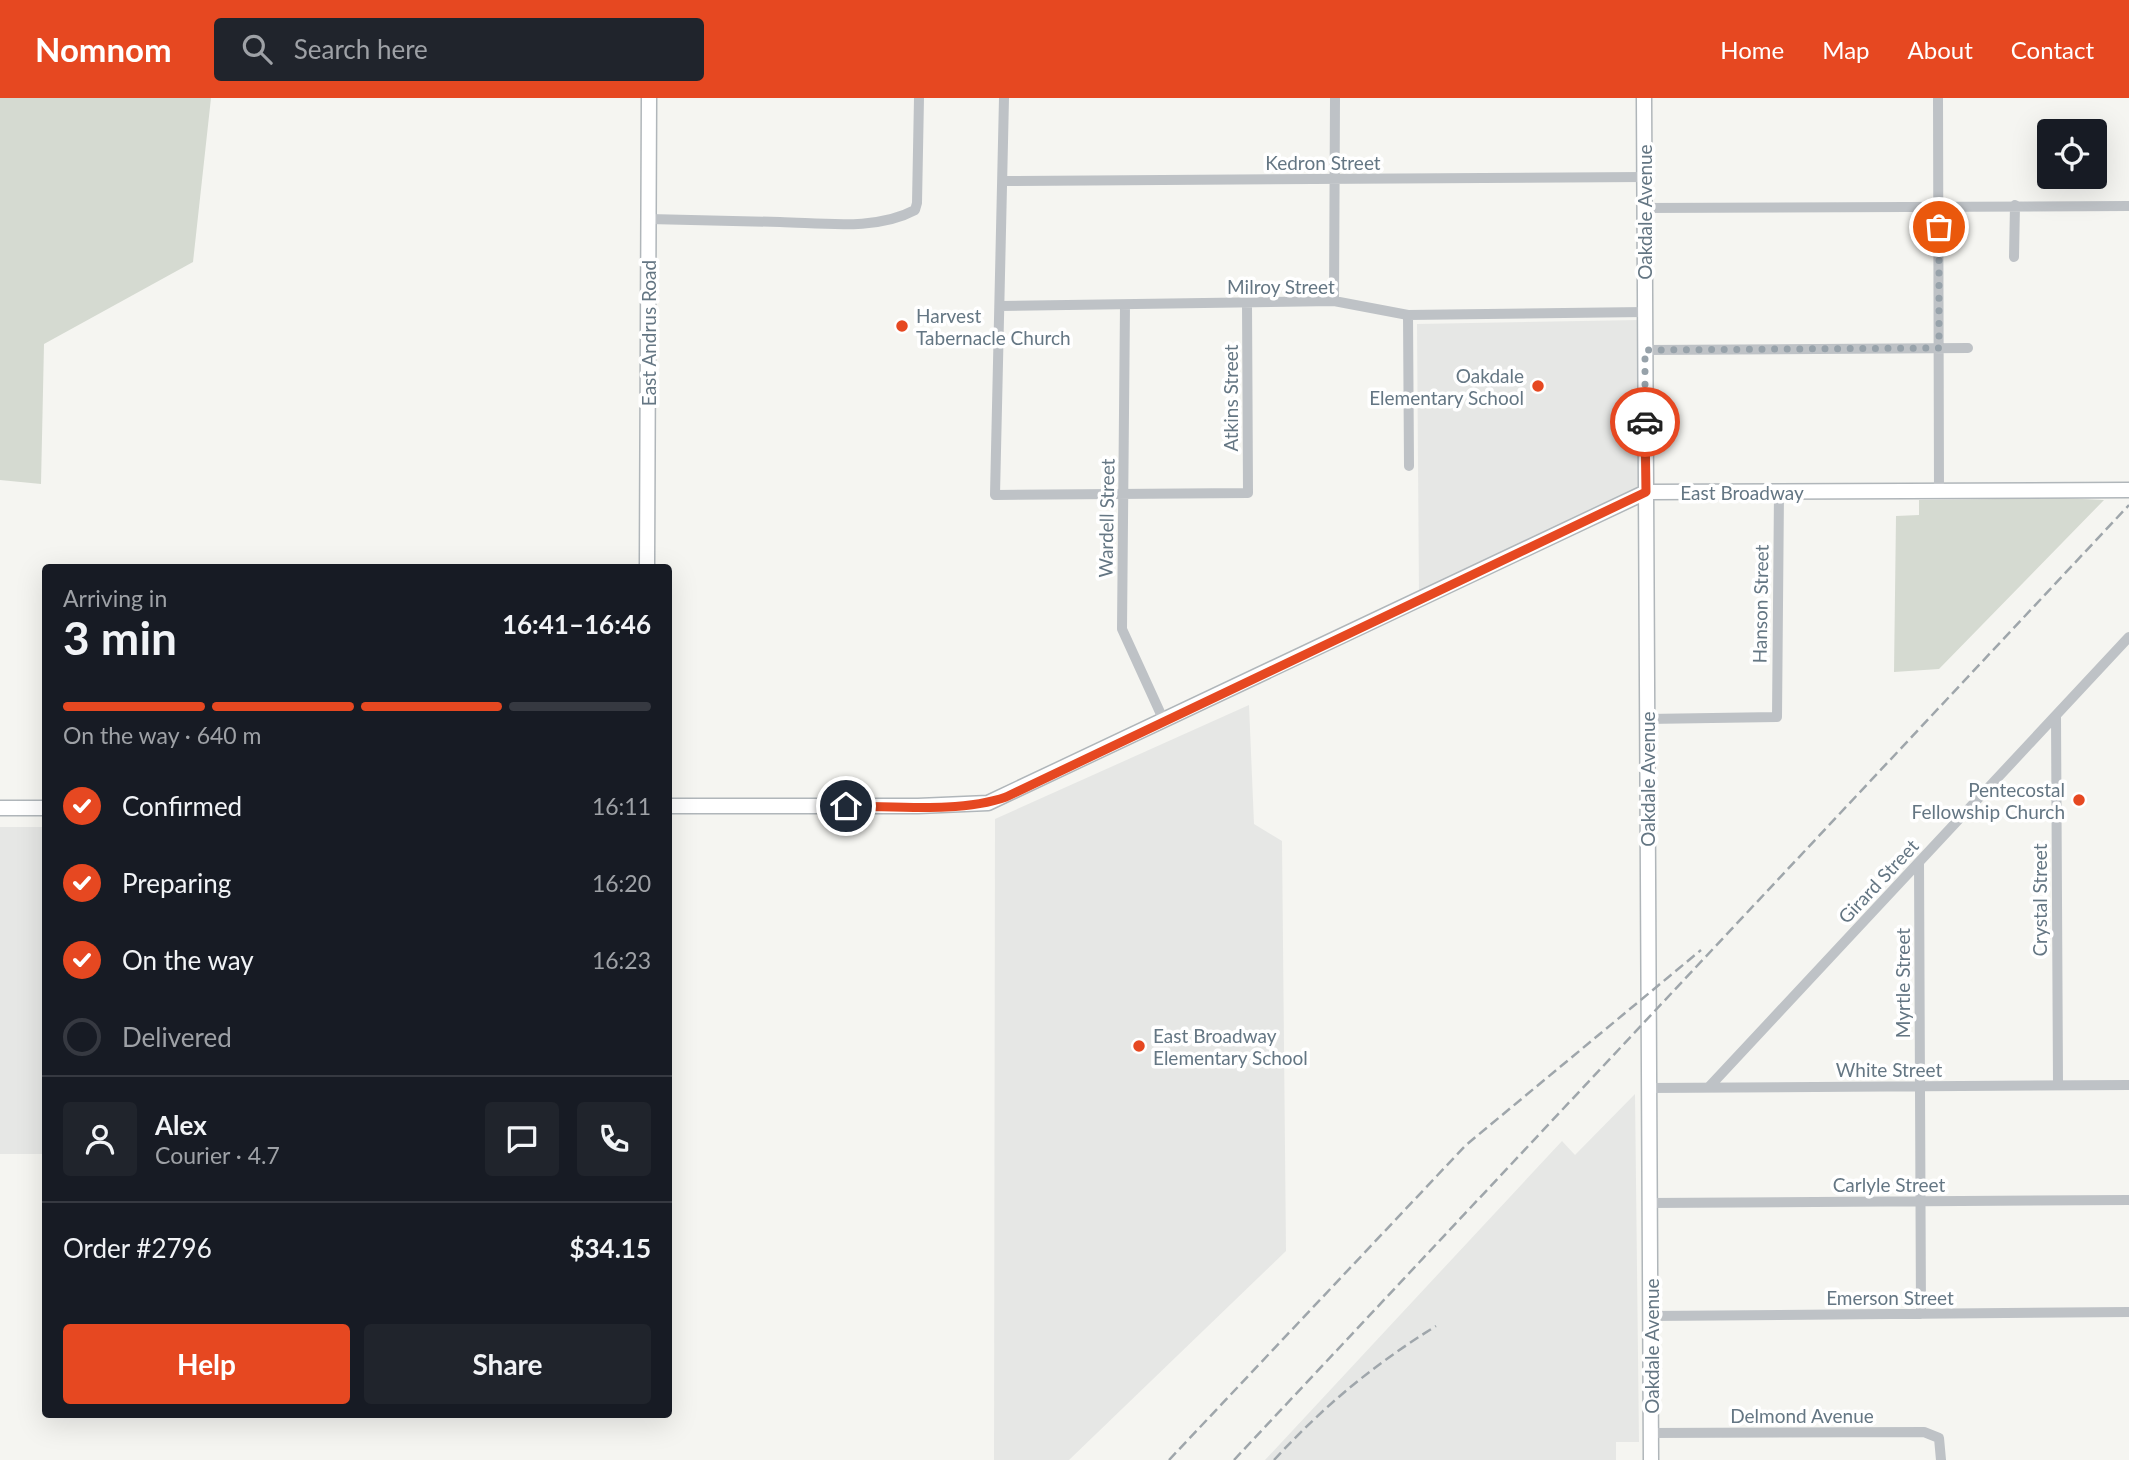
<!DOCTYPE html>
<meta charset="utf-8">
<style>
:root{--surface:#171b24;--page:#20242c;--text:#f1f3f6;--muted:#9ea1a6;--line:#363941;--accent:#e64821}
body{margin:0;font-family:Lato,sans-serif;background:var(--page);color:var(--text);height:100vh;display:flex;flex-direction:column;font-size:26px;white-space:nowrap}
*{box-sizing:border-box;margin:0}
p{font-size:23px;color:var(--muted)}
.icon{flex:none;width:38px;height:38px;fill:none;stroke:currentColor;stroke-width:2;stroke-linecap:round;stroke-linejoin:round}
.map{position:relative;flex:1;overflow:hidden}
.panel{position:absolute;left:42px;top:466px;width:630px;height:854px;display:flex;flex-direction:column;background:var(--surface);border-radius:7px;box-shadow:0 7px 28px #0002}
.panel>*{flex:none}
.fabs{position:absolute;left:2037px;top:21px;display:grid;gap:14px}
.fabs a{display:grid;place-items:center;width:70px;height:70px;border-radius:7px;background:var(--surface);box-shadow:0 7px 28px #0002;font-size:35px}
.pin{position:absolute;display:grid;place-items:center;width:60px;height:60px;color:#fff;margin:-30px;border:4px solid #fff;border-radius:50%;box-shadow:0 2px 7px #0007}
.courier{position:absolute;display:grid;place-items:center;width:70px;height:70px;margin:-35px;border:5px solid #e64821;border-radius:50%;background:#fff;color:#222;box-shadow:0 2px 9px #0007}
.overview em{font-style:normal;font-weight:700}
.overview div{display:flex;flex-direction:column-reverse}
.overview{display:flex;align-items:center;justify-content:space-between;height:119px;padding:0 21px}
h1{font-size:46px;font-weight:700;line-height:52px}
.bar{display:grid;grid-template-columns:repeat(4,1fr);gap:10px 7px;align-content:center;height:84px;padding:0 21px}
.bar i{height:9px;border-radius:5px;background:var(--line)}
.bar .selected{background:var(--accent)}
.bar p{grid-column:span 4}
.line{display:flex;align-items:center;gap:18px;padding:0 21px;border-top:2px solid var(--line)}
.line div{flex:1}
.round{display:grid;place-items:center;flex:none;width:74px;height:74px;border-radius:7px;background:var(--page)}
ol{padding:0 21px;list-style:none}
li{display:flex;align-items:center;gap:21px;height:77px}
li p{margin-inline-start:auto}
li .icon{padding:7px;border-radius:50%;background:var(--accent);color:#fff;stroke-width:4}
li:last-child{color:var(--muted)}
li i{width:38px;height:38px;border:4px solid var(--line);border-radius:50%}
.button{display:flex;gap:14px;margin-top:auto;padding:14px 21px}
.button a{flex:1;height:80px;border-radius:7px;background:var(--accent);color:#fff;font-size:28px;font-weight:700;line-height:80px;text-align:center}
.button a+a{background:var(--page);color:var(--text)}
header{display:flex;align-items:center;gap:42px;box-sizing:border-box;height:98px;padding:0 35px;background:var(--accent);color:#fff}
header strong{font-size:33px}
nav{display:flex;gap:38px;margin-inline-start:auto;font-size:24px}
.search{width:490px;height:63px;background:var(--page);display:flex;align-items:center;gap:18px;box-sizing:border-box;padding:0 24px;border-radius:7px;color:var(--muted);font-size:26px}
.map>svg:first-child{display:block}
</style>
<header>
<strong>Nomnom</strong>
<div class="search"><svg class="icon" aria-label="search" viewBox="0 0 24 24"><circle cx="10" cy="10" r="6"/><path d="M15 15l6 6"/></svg>Search here</div>
<nav><a>Home</a><a>Map</a><a>About</a><a>Contact</a></nav>
</header>
<div class="map">
<svg width="2129" height="1362" viewBox="0 0 2129 1362">
<rect width="100%" height="100%" fill="#f5f5f1"/>
<path fill="#e6e7e5" d="M1640,222V392L1419,498L1417,226Z
M1249,607L1254,726L1282,743L1286,1153L1069,1362H994L995,721Z
M0,729H45V1056H0Z
M1635,996L1639,1344H1616V1362H1265L1562,1043L1575,1057Z"/>
<path fill="#d5dad1" d="M0,0H211L193,164L44,246L41,386L0,382Z
M2061,400L2104,402L1939,571L1894,574L1896,418L1919,417V402Z"/>
<g fill="none" stroke-linecap="round" stroke-linejoin="round">
<g stroke="#b0b6ba" stroke-width="17">
<path id="secondary" d="M1644,0L1651,1362
M647,469L649,0
M668,708H918L988,705L1646,394L2129,392
M0,710H46"/>
</g>
<path stroke="#bec2c6" stroke-width="10" d="M1004,0L995,397L1248,395L1247,205
M1938,0L1939,393
M1003,83L1644,79
M1644,110L2129,108
M649,121C693,122 737,123 780,124C823,125 876,133 915,112L917,105L919,0
M2014,159L2015,107
M1334,203L1335,0
M1125,207L1122,531L1164,623
M1000,208L1334,203L1408,217L1645,214
M1408,217L1409,368
M1645,252L1968,250
M2056,618L2058,987
M1647,621L1777,619L1779,394
M1919,765L1921,1216
M1709,989L2129,539
M1649,990L2129,987
M1650,1105L2129,1102
M1650,1218L2129,1214
M1651,1335L1924,1334L1939,1340L1941,1362"/>
<use href="#secondary" stroke="#fff" stroke-width="14"/>
<path stroke="#9fa6ab" stroke-width="2.5" stroke-dasharray="10 5" stroke-linecap="butt" d="M1169,1362L1466,1047L1701,852
M1234,1362L2129,407
M1274,1362C1325,1307 1372,1268 1436,1228"/>
</g>
<g fill="none" stroke-linecap="round" stroke-linejoin="round">
<path stroke="#97a2aa" stroke-width="7" stroke-dasharray="0 12.6" d="M1645,324V252L1939,250V129"/>
<path stroke="#e64821" stroke-width="9" d="M846,708C895,708 961,715 1006,699L1646,394L1645,324"/>
</g>
<g fill="#e64821" stroke="#fff" stroke-width="2.5">
<circle cx="902" cy="228" r="7"/>
<circle cx="1538" cy="288" r="7"/>
<circle cx="2079" cy="702" r="7"/>
<circle cx="1139" cy="948" r="7"/>
</g>
<g text-anchor="middle" dominant-baseline="central" stroke-width="7" stroke-linejoin="round" paint-order="stroke">
<g font-size="19" fill="#647683" stroke="#fff">
<text x="1323" y="64">Kedron Street</text>
<text transform="translate(1644 114) rotate(-90)">Oakdale Avenue</text>
<text x="1281" y="188">Milroy Street</text>
<text transform="translate(648 235) rotate(-90)">East Andrus Road</text>
<text transform="translate(1230 300) rotate(-90)">Atkins Street</text>
<text x="1742" y="394">East Broadway</text>
<text transform="translate(1106 420) rotate(-89)">Wardell Street</text>
<text transform="translate(1760 506) rotate(-89)">Hanson Street</text>
<text transform="translate(1647 681) rotate(-90)">Oakdale Avenue</text>
<text transform="translate(1878 783) rotate(-47)">Girard Street</text>
<text transform="translate(2039 802) rotate(-90)">Crystal Street</text>
<text transform="translate(1902 885) rotate(-90)">Myrtle Street</text>
<text x="1889" y="971">White Street</text>
<text x="1889" y="1086">Carlyle Street</text>
<text x="1890" y="1199">Emerson Street</text>
<text transform="translate(1651 1248) rotate(-90)">Oakdale Avenue</text>
<text x="1802" y="1317">Delmond Avenue</text>
</g>
<g font-size="19" fill="#647683" stroke="#fff" text-anchor="start">
<text x="916" y="217">Harvest<tspan x="916" dy="22">Tabernacle Church</tspan></text>
<text x="1524" y="277" text-anchor="end">Oakdale<tspan x="1524" dy="22">Elementary School</tspan></text>
<text x="2065" y="691" text-anchor="end">Pentecostal<tspan x="2065" dy="22">Fellowship Church</tspan></text>
<text x="1153" y="937">East Broadway<tspan x="1153" dy="22">Elementary School</tspan></text>
</g>
</g>
</svg>
<div class="fabs">
<a><svg class="icon" aria-label="locate" viewBox="0 0 24 24"><circle cx="12" cy="12" r="6"/><path d="M12 2v4M12 18v4M2 12h4M18 12h4"/></svg></a>
</div>
<div class="pin" style="left:1939px;top:129px;background:#ea580c"><svg class="icon" aria-label="bag" viewBox="0 0 24 24"><path d="M5 8h14l-1 12H6zM9 8a3 3 0 0 1 6 0"/></svg></div>
<div class="pin" style="left:846px;top:708px;background:#1f2937"><svg class="icon" aria-label="home" viewBox="0 0 24 24"><path d="M3 11l9-7 9 7M6 9v11h12V9"/></svg></div>
<div class="courier" style="left:1645px;top:324px"><svg class="icon" aria-label="car" viewBox="0 0 24 24"><path d="M5 17H2v-5l4-1 3-4h7l3 4 3 1v5h-3M9 17h6M6 11h13"/><circle cx="7" cy="17" r="2"/><circle cx="17" cy="17" r="2"/></svg></div>
<section class="panel">
<div class="overview"><div><h1>3 min</h1><p>Arriving in</p></div><em>16:41–16:46</em></div>
<div class="bar"><i class="selected"></i><i class="selected"></i><i class="selected"></i><i></i><p>On the way · 640 m</p></div>
<ol>
<li><svg class="icon" aria-label="check" viewBox="0 0 24 24"><path d="M5 12l5 5 9-10"/></svg>Confirmed<p>16:11</p></li>
<li><svg class="icon" aria-label="check" viewBox="0 0 24 24"><path d="M5 12l5 5 9-10"/></svg>Preparing<p>16:20</p></li>
<li><svg class="icon" aria-label="check" viewBox="0 0 24 24"><path d="M5 12l5 5 9-10"/></svg>On the way<p>16:23</p></li>
<li><i></i>Delivered</li>
</ol>
<div class="line" style="height:126px"><a class="round"><svg class="icon" aria-label="person" viewBox="0 0 24 24"><circle cx="12" cy="8" r="4"/><path d="M4 21q1-7 8-7t8 7"/></svg></a><div><b>Alex</b><p>Courier · 4.7</p></div><a class="round"><svg class="icon" aria-label="chat" viewBox="0 0 24 24"><path d="M4 5h16v11H9l-5 4z"/></svg></a><a class="round"><svg class="icon" aria-label="phone" viewBox="0 0 24 24"><path d="M5 4h4l2 5-3 2q2 4 5 5l2-3 5 2v4C11 20 4 13 5 4z"/></svg></a></div>
<div class="line" style="height:91px"><div>Order #2796</div><b>$34.15</b></div>
<div class="button"><a>Help</a><a>Share</a></div>
</section>
</div>
